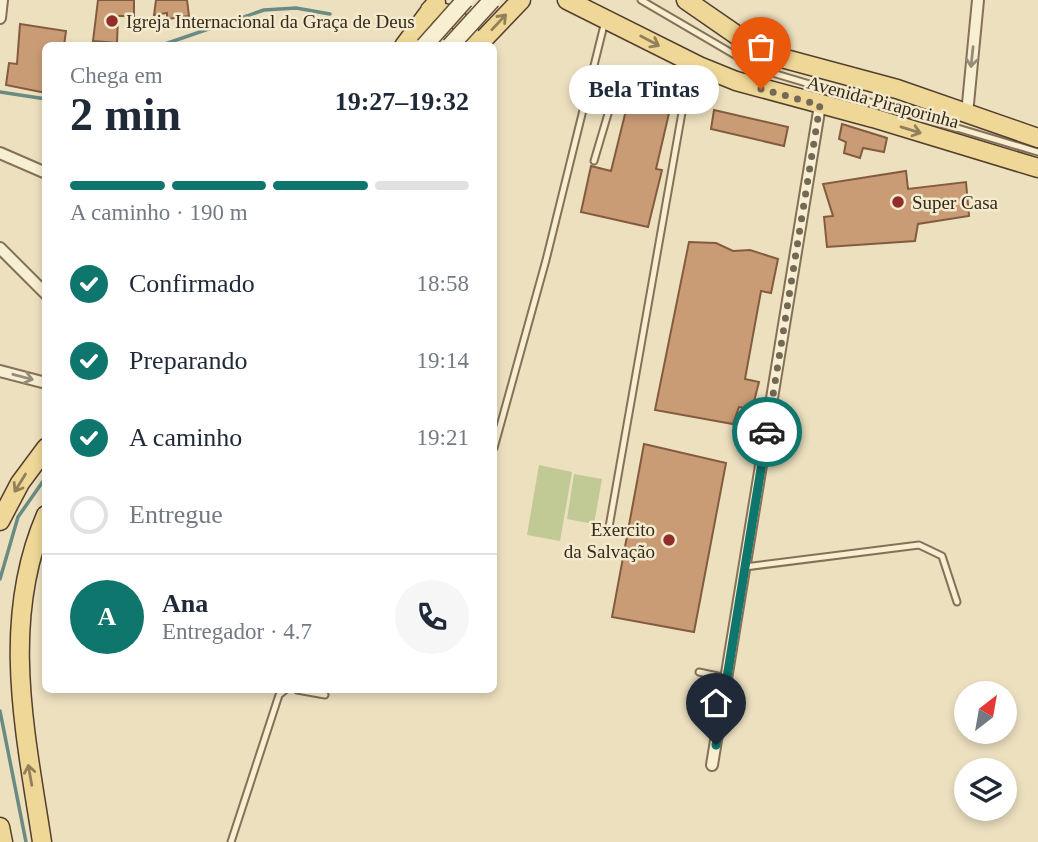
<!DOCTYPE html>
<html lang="pt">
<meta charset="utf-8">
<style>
:root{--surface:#fff;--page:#f6f6f7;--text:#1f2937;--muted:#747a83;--line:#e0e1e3;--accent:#0f766e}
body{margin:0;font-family:"Times New Roman",serif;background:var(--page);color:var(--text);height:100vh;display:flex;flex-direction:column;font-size:26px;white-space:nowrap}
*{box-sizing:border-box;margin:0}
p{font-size:23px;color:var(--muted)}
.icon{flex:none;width:38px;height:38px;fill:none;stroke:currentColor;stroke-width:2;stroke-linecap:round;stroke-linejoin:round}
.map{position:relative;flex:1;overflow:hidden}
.details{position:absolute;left:42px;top:42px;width:455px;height:651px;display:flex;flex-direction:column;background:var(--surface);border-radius:10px;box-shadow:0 4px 10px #0003}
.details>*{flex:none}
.needle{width:46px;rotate:31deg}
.controls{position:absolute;left:954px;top:681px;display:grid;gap:14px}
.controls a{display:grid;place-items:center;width:63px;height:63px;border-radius:50%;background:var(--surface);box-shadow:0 4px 10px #0003;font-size:35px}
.pin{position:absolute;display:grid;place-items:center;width:60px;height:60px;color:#fff;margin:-72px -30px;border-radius:50% 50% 50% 0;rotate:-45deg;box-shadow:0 0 7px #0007}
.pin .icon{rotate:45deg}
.courier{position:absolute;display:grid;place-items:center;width:70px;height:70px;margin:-35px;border:5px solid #0f766e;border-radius:50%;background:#fff;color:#222;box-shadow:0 2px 9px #0007}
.bubble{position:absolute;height:49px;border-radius:24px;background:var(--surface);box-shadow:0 4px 10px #0003;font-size:23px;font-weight:800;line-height:49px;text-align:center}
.head em{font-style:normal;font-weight:800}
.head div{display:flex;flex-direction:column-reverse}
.head{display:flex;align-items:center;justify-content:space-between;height:119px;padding:0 28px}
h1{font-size:46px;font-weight:800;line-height:52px}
.bar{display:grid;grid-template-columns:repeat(4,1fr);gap:10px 7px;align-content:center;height:84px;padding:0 28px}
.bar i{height:9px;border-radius:5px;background:var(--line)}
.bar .on{background:var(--accent)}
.bar p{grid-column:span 4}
.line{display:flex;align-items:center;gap:18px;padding:0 28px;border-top:2px solid var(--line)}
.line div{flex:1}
.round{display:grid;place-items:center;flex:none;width:74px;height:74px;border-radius:37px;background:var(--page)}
ol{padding:0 28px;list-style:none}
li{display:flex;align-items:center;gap:21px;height:77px}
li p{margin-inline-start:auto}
li .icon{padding:7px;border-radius:50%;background:var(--accent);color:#fff;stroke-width:4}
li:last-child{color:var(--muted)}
li i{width:38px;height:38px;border:4px solid var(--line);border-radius:50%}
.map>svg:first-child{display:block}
</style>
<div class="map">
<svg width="1038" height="842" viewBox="0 0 1038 842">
<rect width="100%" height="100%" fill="#ece0bf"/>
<path fill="#c1ca94" d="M539,465L572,472L560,541L527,535Z
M574,474L602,479L594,524L567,519Z"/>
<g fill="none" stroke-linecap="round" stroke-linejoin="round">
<path stroke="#6a8b84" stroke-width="3.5" d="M159,46L264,10L296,8L330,14
M0,92L46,99
M0,579L18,517L46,477
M0,711L26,842"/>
</g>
<path fill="#ca9c76" stroke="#835c3f" stroke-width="2" d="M98,0H134V16H118L117,43L93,41Z
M156,0H187L189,16L167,19V13L154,15Z
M20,24L66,31L64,46H46V93L6,85L9,63L17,64Z
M629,98L670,109L656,169L662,170L648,227L581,212L591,166L611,171Z
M714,110L788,127L784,146L711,129Z
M842,124L887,138L884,152L863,148L860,158L844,153L846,142L839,139Z
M906,171L908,189L966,182L969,216L918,224L915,241L827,247L824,217L833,216L823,184Z
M689,242L716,243L733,251L750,250L778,259L771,293L761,291L745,379L759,382L752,409L739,407L733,424L655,410Z
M644,444L726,463L694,632L612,617Z"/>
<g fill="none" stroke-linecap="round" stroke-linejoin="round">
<g stroke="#847158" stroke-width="9">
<path id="lane" d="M641,0L759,69L1038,152
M594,161L613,97L623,88L684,101
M494,448L546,260L605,21
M609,527L684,101L697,69
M745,567L919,545L942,556L957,602
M699,672L727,678
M297,690L325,695
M231,842L279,695L285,690"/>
</g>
<g stroke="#847158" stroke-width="14">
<path id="street" d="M0,18L2,0
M967,114L978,0
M0,153L46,173
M0,248L46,294
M0,371L46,383
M712,765L820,105"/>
</g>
<g stroke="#523f2d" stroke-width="21">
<path id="primary" d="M567,0L699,66L736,81L873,118L1038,168
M686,0L738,36L778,57L897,89L1038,138
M430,10C451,12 466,22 473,42
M404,46L436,3
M477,46L521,0
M0,521L20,483L46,448
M0,827L3,842
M42,842C25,731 0,621 46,515"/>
</g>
<use href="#lane" stroke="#f8eed2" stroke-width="5"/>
<use href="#street" stroke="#f8eed2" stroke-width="10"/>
<use href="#primary" stroke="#efd797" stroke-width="18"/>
<g stroke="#66523b" stroke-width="19" stroke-linecap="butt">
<path id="secondary-bridge" d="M424,46L465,0
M450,46L492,0"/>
</g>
<use href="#secondary-bridge" stroke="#f8eed2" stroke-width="16"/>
</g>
<defs><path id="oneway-shaft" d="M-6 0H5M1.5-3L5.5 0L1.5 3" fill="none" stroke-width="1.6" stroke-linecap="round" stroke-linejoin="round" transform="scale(1.75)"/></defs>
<g stroke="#92805a">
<use href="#oneway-shaft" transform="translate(499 22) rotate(-47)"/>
<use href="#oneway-shaft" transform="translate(650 41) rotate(28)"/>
<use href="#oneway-shaft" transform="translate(911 130) rotate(17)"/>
<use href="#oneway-shaft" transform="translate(20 483) rotate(122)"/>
<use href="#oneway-shaft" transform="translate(30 775) rotate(-100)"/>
</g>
<g stroke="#968c77">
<use href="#oneway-shaft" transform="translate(972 57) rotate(96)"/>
<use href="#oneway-shaft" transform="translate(23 377) rotate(15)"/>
</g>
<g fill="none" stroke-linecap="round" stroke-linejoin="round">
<path stroke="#746955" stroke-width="7" stroke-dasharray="0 12.6" d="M761,89L820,105L767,432"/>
<path stroke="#0f766e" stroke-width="9" d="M716,745L767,432"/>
</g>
<g fill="#922d2a" stroke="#f4eace" stroke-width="2.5">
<circle cx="112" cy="21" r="7"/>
<circle cx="898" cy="202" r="7"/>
<circle cx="669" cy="540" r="7"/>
</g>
<g text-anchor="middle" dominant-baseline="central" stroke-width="5" stroke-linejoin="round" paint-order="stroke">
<g font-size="19" fill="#34291c" stroke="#f4eace" text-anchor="start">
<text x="126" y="21">Igreja Internacional da Graça de Deus</text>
<text x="912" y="202">Super Casa</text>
<text x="655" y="529" text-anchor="end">Exercito<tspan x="655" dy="22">da Salvação</tspan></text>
</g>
<g font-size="19" fill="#34291c" stroke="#f4eace">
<text transform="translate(883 102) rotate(15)">Avenida Piraporinha</text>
</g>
</g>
</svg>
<div class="controls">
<a><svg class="needle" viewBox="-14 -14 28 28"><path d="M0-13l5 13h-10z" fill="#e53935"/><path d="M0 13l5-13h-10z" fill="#747a83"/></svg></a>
<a><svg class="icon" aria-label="layers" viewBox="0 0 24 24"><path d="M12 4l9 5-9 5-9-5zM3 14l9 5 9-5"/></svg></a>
</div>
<div class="pin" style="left:761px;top:89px;background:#ea580c"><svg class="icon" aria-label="bag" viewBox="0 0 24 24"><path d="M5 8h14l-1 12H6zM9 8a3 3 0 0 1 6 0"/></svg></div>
<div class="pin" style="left:716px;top:745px;background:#1f2937"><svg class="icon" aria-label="home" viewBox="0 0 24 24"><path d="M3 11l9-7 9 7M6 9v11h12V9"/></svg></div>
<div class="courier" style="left:767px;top:432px"><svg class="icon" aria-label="car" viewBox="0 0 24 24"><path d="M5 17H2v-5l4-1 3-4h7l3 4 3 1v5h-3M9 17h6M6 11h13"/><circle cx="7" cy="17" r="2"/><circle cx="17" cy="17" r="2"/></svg></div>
<div class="bubble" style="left:569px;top:65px;width:150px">Bela Tintas</div>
<section class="details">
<div class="head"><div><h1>2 min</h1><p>Chega em</p></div><em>19:27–19:32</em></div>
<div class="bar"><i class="on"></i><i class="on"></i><i class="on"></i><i></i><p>A caminho · 190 m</p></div>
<ol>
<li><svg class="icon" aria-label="check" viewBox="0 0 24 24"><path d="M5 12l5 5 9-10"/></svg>Confirmado<p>18:58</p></li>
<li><svg class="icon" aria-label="check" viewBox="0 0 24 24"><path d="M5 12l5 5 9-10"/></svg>Preparando<p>19:14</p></li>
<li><svg class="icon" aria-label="check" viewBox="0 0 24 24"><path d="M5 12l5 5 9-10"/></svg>A caminho<p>19:21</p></li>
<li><i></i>Entregue</li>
</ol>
<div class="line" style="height:126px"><b class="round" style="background:var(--accent);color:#fff">A</b><div><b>Ana</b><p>Entregador · 4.7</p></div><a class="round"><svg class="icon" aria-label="phone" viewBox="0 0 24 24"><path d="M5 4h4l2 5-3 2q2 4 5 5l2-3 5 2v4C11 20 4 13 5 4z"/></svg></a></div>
</section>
</div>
